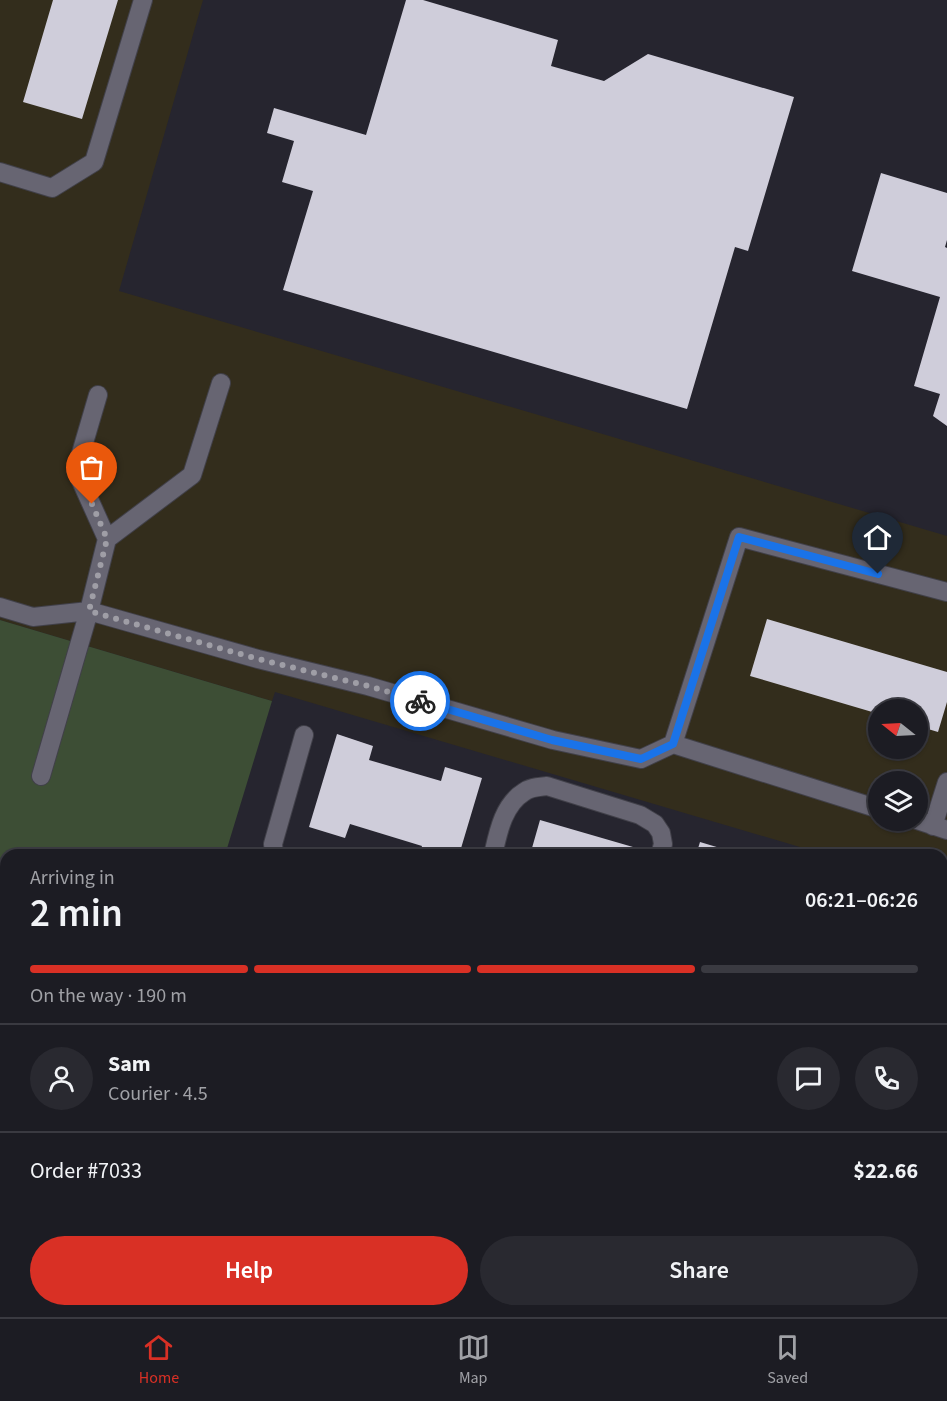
<!DOCTYPE html>
<meta charset="utf-8">
<style>
:root{--surface:#1c1c23;--page:#292930;--text:#f1f3f6;--muted:#a0a1a6;--line:#3a3a41;--accent:#d93025}
body{margin:0;font-family:"Source Sans 3",sans-serif;background:var(--page);color:var(--text);height:100vh;display:flex;flex-direction:column;font-size:22px;white-space:nowrap}
*{box-sizing:border-box;margin:0}
p{font-size:20px;color:var(--muted)}
.icon{flex:none;width:33px;height:33px;fill:none;stroke:currentColor;stroke-width:2;stroke-linecap:round;stroke-linejoin:round}
.map{position:relative;flex:1;overflow:hidden}
.panel{position:absolute;left:0px;top:849px;width:948px;height:468px;display:flex;flex-direction:column;background:var(--surface);border-radius:18px 18px 0 0;box-shadow:0 2px 4px #0004,0 0 0 2px var(--line)}
.panel>*{flex:none}
.needle{width:39px;rotate:288deg}
.controls{position:absolute;left:868px;top:699px;display:grid;gap:12px}
.controls a{display:grid;place-items:center;width:60px;height:60px;border-radius:50%;background:var(--surface);box-shadow:0 2px 4px #0004,0 0 0 2px var(--line);font-size:30px}
.pin{position:absolute;display:grid;place-items:center;width:51px;height:51px;color:#fff;margin:-62px -26px;border-radius:50% 50% 50% 0;rotate:-45deg;box-shadow:0 0 6px #0007}
.pin .icon{rotate:45deg}
.courier{position:absolute;display:grid;place-items:center;width:60px;height:60px;margin:-30px;border:4px solid #1a73e8;border-radius:50%;background:#fff;color:#222;box-shadow:0 2px 8px #0007}
.headline em{font-style:normal;font-weight:600}
.headline div{display:flex;flex-direction:column-reverse}
.headline{display:flex;align-items:center;justify-content:space-between;height:102px;padding:0 30px}
h1{font-size:39px;font-weight:600;line-height:45px}
.bar{display:grid;grid-template-columns:repeat(4,1fr);gap:9px 6px;align-content:center;height:72px;padding:0 30px}
.bar i{height:8px;border-radius:4px;background:var(--line)}
.bar .selected{background:var(--accent)}
.bar p{grid-column:span 4}
.line{display:flex;align-items:center;gap:15px;padding:0 30px;border-top:2px solid var(--line)}
.line div{flex:1}
.round{display:grid;place-items:center;flex:none;width:63px;height:63px;border-radius:32px;background:var(--page)}
.action{display:flex;gap:12px;margin-top:auto;padding:12px 30px}
.action a{flex:1;height:69px;border-radius:36px;background:var(--accent);color:#fff;font-size:24px;font-weight:600;line-height:69px;text-align:center}
.action a+a{background:var(--page);color:var(--text)}
.tab-bar{display:flex;justify-content:space-around;align-items:center;height:84px;border-top:2px solid var(--line);background:var(--surface);font-size:16px;color:var(--muted)}
.tab-bar a{display:grid;justify-items:center;gap:3px}
.tab-bar .selected{color:var(--accent)}
.map>svg:first-child{display:block}
</style>
<div class="map">
<svg width="947" height="1317" viewBox="0 0 947 1317">
<rect width="100%" height="100%" fill="#26252f"/>
<path fill="#332d1c" fill-rule="evenodd" d="M0,0H203L119,291L947,536V891L942,889V855H827L275,692L272,701L0,620ZM879,710H918V748H879ZM879,782H918V820H879Z"/>
<path fill="#3d4e35" d="M0,620L272,701L225,855H6V1311H92L90,1317H0Z"/>
<path fill="#194f56" d="M6,873V998L0,1017V893Z
M0,1101L6,1107V1311H37L35,1317H0Z"/>
<path fill="#cfcdda" d="M53,0H118L82,119L23,102Z
M406,0H423L558,40L551,66L604,81L648,54L794,97L748,251L735,247L687,409L283,290L313,191L282,182L294,141L267,133L274,108L366,135Z
M881,173L947,193V240L945,247L947,248V426L933,416L940,394L914,386L940,297L852,271Z
M767,619L947,672V702L938,732L918,726V710H879V714L750,676Z
M337,734L373,746L369,760L441,781L445,767L482,778L459,855H419L422,846L350,824L345,838L309,827Z
M540,820L633,847L631,855H530Z
M700,842L740,854V855H696Z
M942,935L947,937V1007L942,1005Z
M942,1069L947,1071V1229L942,1228Z
M942,1287L947,1289V1301L942,1317H857L858,1311H942Z
M484,1311H528L526,1317H502Z
M589,1311H747L745,1317H587Z"/>
<g fill="none" stroke-linecap="round" stroke-linejoin="round">
<g stroke="#414049" stroke-width="20">
<path id="minor" d="M0,172L52,188L94,162L143,0
M107,539L192,475L221,383
M0,607L33,617L89,611L258,659L368,686L553,740L641,759L673,744
M41,776L89,611L107,539L76,470L98,395
M879,809L673,744L739,537L947,592
M917,820L947,830
M933,826L947,782
M274,855L273,844L304,735
M493,855C498,833 503,805 524,792C530,787 539,787 547,786L640,815L655,824L661,833L663,844L660,855
M942,1049L947,1051
M294,1311L314,1317
M234,1317L236,1311
M334,1317L336,1311
M556,1317L557,1311
M789,1317L792,1311"/>
</g>
<use href="#minor" stroke="#676572" stroke-width="18"/>
</g>
<g fill="none" stroke-linecap="round" stroke-linejoin="round">
<path stroke="#9f9ea6" stroke-width="6" stroke-dasharray="0 10.8" d="M92,504L107,539L89,611L258,659L368,686L420,701"/>
<path stroke="#1a73e8" stroke-width="8" d="M420,701L552,740L641,759L673,744L739,537L878,574"/>
</g>
</svg>
<div class="controls">
<a><svg class="needle" viewBox="-14 -14 28 28"><path d="M0-13l5 13h-10z" fill="#e53935"/><path d="M0 13l5-13h-10z" fill="#a0a1a6"/></svg></a>
<a><svg class="icon" aria-label="layers" viewBox="0 0 24 24"><path d="M12 4l9 5-9 5-9-5zM3 14l9 5 9-5"/></svg></a>
</div>
<div class="pin" style="left:92px;top:504px;background:#ea580c"><svg class="icon" aria-label="bag" viewBox="0 0 24 24"><path d="M5 8h14l-1 12H6zM9 8a3 3 0 0 1 6 0"/></svg></div>
<div class="pin" style="left:878px;top:574px;background:#1f2937"><svg class="icon" aria-label="home" viewBox="0 0 24 24"><path d="M3 11l9-7 9 7M6 9v11h12V9"/></svg></div>
<div class="courier" style="left:420px;top:701px"><svg class="icon" aria-label="bike" viewBox="0 0 24 24"><circle cx="6" cy="16" r="4"/><circle cx="18" cy="16" r="4"/><path d="M6 16l4-8h5l3 8M10 8l3 8H6M13 5h3"/></svg></div>
<section class="panel">
<div class="headline"><div><h1>2 min</h1><p>Arriving in</p></div><em>06:21–06:26</em></div>
<div class="bar"><i class="selected"></i><i class="selected"></i><i class="selected"></i><i></i><p>On the way · 190 m</p></div>
<div class="line" style="height:108px"><a class="round"><svg class="icon" aria-label="person" viewBox="0 0 24 24"><circle cx="12" cy="8" r="4"/><path d="M4 21q1-7 8-7t8 7"/></svg></a><div><b>Sam</b><p>Courier · 4.5</p></div><a class="round"><svg class="icon" aria-label="chat" viewBox="0 0 24 24"><path d="M4 5h16v11H9l-5 4z"/></svg></a><a class="round"><svg class="icon" aria-label="phone" viewBox="0 0 24 24"><path d="M5 4h4l2 5-3 2q2 4 5 5l2-3 5 2v4C11 20 4 13 5 4z"/></svg></a></div>
<div class="line" style="height:78px"><div>Order #7033</div><b>$22.66</b></div>
<div class="action"><a>Help</a><a>Share</a></div>
</section>
</div>
<nav class="tab-bar">
<a class="selected"><svg class="icon" aria-label="home" viewBox="0 0 24 24"><path d="M3 11l9-7 9 7M6 9v11h12V9"/></svg>Home</a>
<a><svg class="icon" aria-label="map" viewBox="0 0 24 24"><path d="M3 6l6-2 6 2 6-2v14l-6 2-6-2-6 2zM9 4v14M15 6v14"/></svg>Map</a>
<a><svg class="icon" aria-label="saved" viewBox="0 0 24 24"><path d="M7 4h10v16l-5-4-5 4z"/></svg>Saved</a>
</nav>
